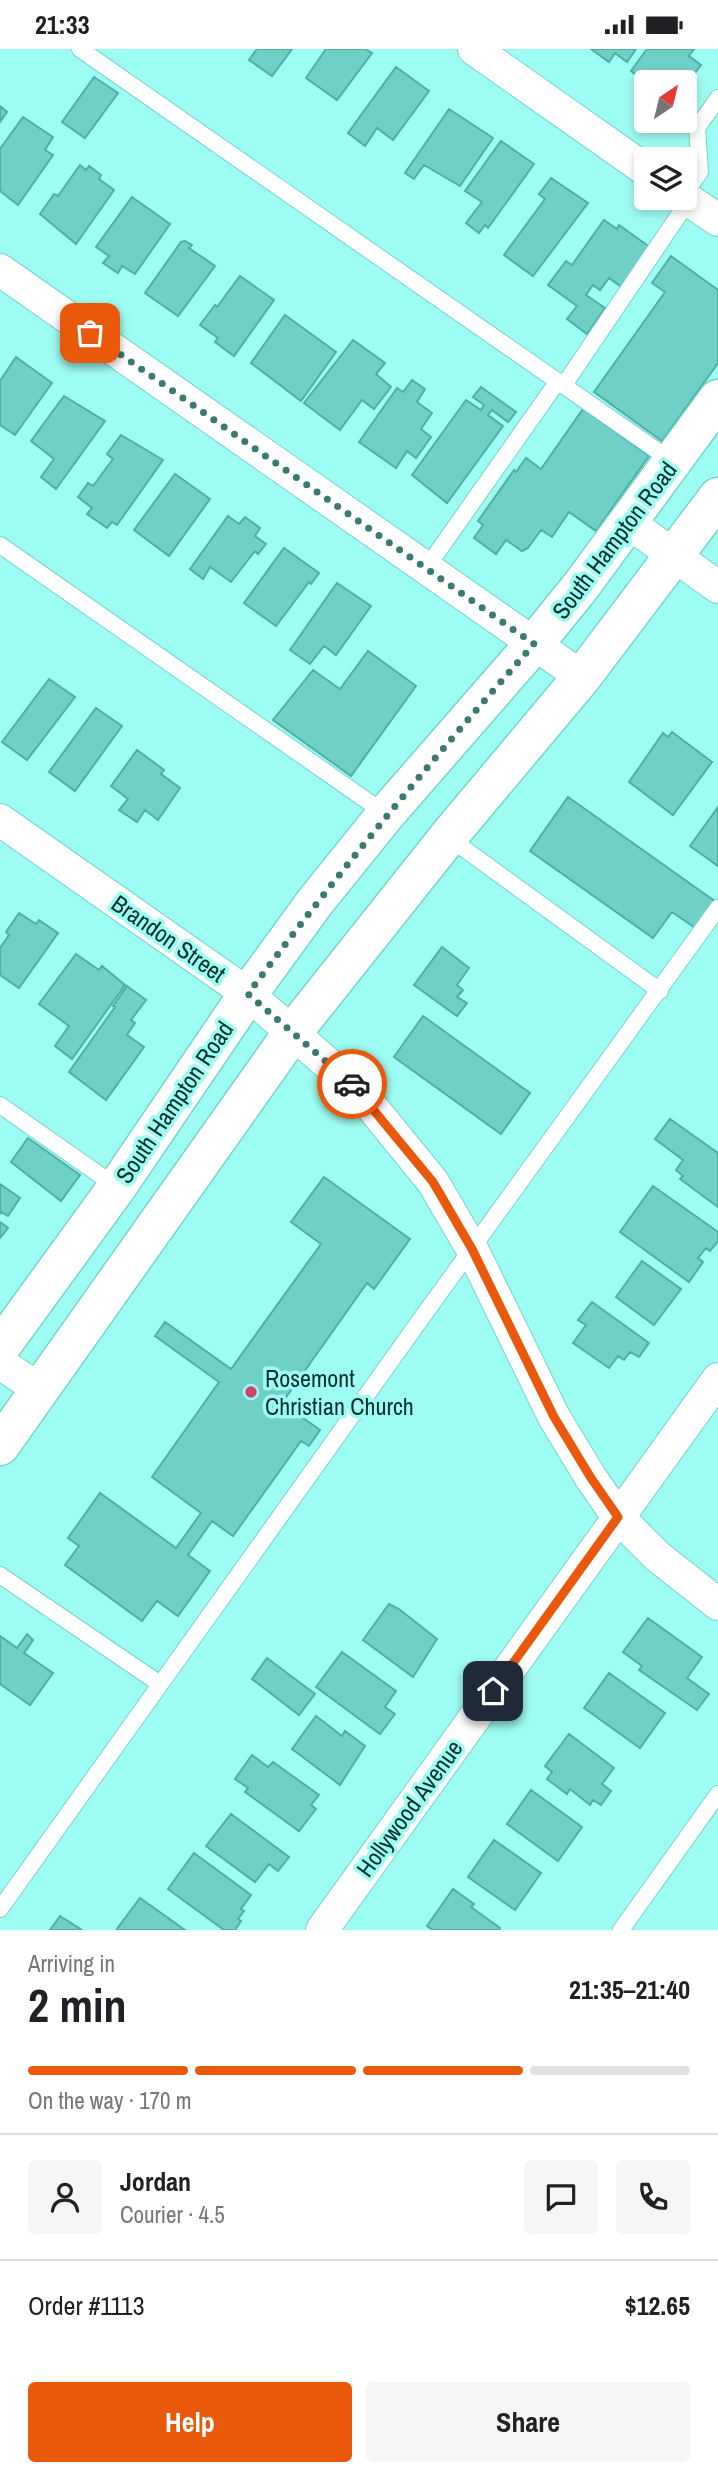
<!DOCTYPE html>
<meta charset="utf-8">
<style>
:root{--surface:#fff;--page:#f6f6f6;--text:#202124;--muted:#757577;--line:#e0e0e0;--accent:#ea580c}
body{margin:0;font-family:"Archivo Narrow",sans-serif;background:var(--page);color:var(--text);height:100vh;display:flex;flex-direction:column;font-size:26px;white-space:nowrap}
*{box-sizing:border-box;margin:0}
p{font-size:23px;color:var(--muted)}
.icon{flex:none;width:38px;height:38px;fill:none;stroke:currentColor;stroke-width:2;stroke-linecap:round;stroke-linejoin:round}
.map{position:relative;height:1881px;overflow:hidden}
.sheet{display:flex;flex-direction:column;background:var(--surface);flex:1}
.sheet>*{flex:none}
.needle{width:46px;rotate:35deg}
.buttons{position:absolute;left:634px;top:21px;display:grid;gap:14px}
.buttons a{display:grid;place-items:center;width:63px;height:63px;border-radius:7px;background:var(--surface);box-shadow:0 4px 10px #0003;font-size:35px}
.pin{position:absolute;display:grid;place-items:center;width:60px;height:60px;color:#fff;margin:-30px;border-radius:14px;box-shadow:0 4px 10px #0006}
.courier{position:absolute;display:grid;place-items:center;width:70px;height:70px;margin:-35px;border:5px solid #ea580c;border-radius:50%;background:#fff;color:#222;box-shadow:0 2px 9px #0007}
.summary em{font-style:normal;font-weight:700}
.summary div{display:flex;flex-direction:column-reverse}
.summary{display:flex;align-items:center;justify-content:space-between;height:119px;padding:0 28px}
h1{font-size:46px;font-weight:700;line-height:52px}
.bar{display:grid;grid-template-columns:repeat(4,1fr);gap:10px 7px;align-content:center;height:84px;padding:0 28px}
.bar i{height:9px;border-radius:5px;background:var(--line)}
.bar .on{background:var(--accent)}
.bar p{grid-column:span 4}
.line{display:flex;align-items:center;gap:18px;padding:0 28px;border-top:2px solid var(--line)}
.line div{flex:1}
.round{display:grid;place-items:center;flex:none;width:74px;height:74px;border-radius:7px;background:var(--page)}
.primary-button{display:flex;gap:14px;margin-top:auto;padding:14px 28px}
.primary-button a{flex:1;height:80px;border-radius:7px;background:var(--accent);color:#fff;font-size:28px;font-weight:700;line-height:80px;text-align:center}
.primary-button a+a{background:var(--page);color:var(--text)}
.status{display:flex;justify-content:space-between;align-items:center;height:49px;padding:0 35px;background:var(--surface);direction:ltr}
.status svg{height:19px;fill:currentColor}
.map>svg:first-child{display:block}
</style>
<div class="status"><b>21:33</b><svg viewBox="0 0 49 12"><path d="M0 12V9h3v3zM5 12V6h3v6zM10 12V3h3v9zM15 12V0h3v12zM26 1h20v11H26zM47 4h2v5h-2z"/></svg></div>
<div class="map">
<svg width="718" height="1881" viewBox="0 0 718 1881">
<rect width="100%" height="100%" fill="#9efdf2"/>
<path fill="#70d0c6" stroke="#4eafa5" stroke-width="2" d="M257,0H292L272,27L249,11Z
M326,0H365L372,4L337,51L306,29Z
M591,0H636L627,13L615,4L609,13Z
M647,0H694L689,7L701,16L684,39V33H646L631,22Z
M396,18L429,42L393,91L377,79L365,97L348,84Z
M94,28L118,44L85,89L62,73Z
M0,57L7,63L0,73Z
M449,60L493,89L460,137L424,116L414,130L405,124Z
M23,68L53,88L45,101L53,106L18,156L0,142V100Z
M501,92L534,115L488,179L485,176L479,184L466,174L482,153L465,142Z
M80,116L86,121L89,117L101,126L99,130L114,141L76,195L40,165L54,145L58,147Z
M551,129L588,154L533,227L504,206L545,150L539,145Z
M132,148L170,175L135,225L122,217L118,224L103,214L109,207L96,198Z
M604,171L617,180L619,176L651,199L623,239L609,229L600,241L593,236L586,246L605,259L587,285L567,270L577,257L548,236L566,212L572,216Z
M185,192L192,196L189,199L215,217L178,267L145,244L181,193Z
M671,207L718,241V314L662,392L594,343L665,243L652,234Z
M240,227L274,251L234,307L215,293L218,289L200,276L215,256L217,258Z
M285,266L336,303L301,352L251,314Z
M353,291L385,314L376,325L391,338L374,360L362,351L340,381L304,354Z
M16,308L52,334L15,386L0,376V332Z
M412,331L425,340L417,353L432,364L421,380L431,388L416,409L407,402L396,419L359,393L397,339L403,343Z
M481,338L516,363L508,373L492,361L488,366L503,377L447,454L412,426L466,351L481,361L484,356L473,348Z
M64,347L105,372L56,440L41,428L54,410L31,392Z
M583,360L649,407L596,482L569,463L552,488L541,481L528,499L522,502L506,491L496,505L474,489L483,476L478,472L514,421L516,423L526,409L541,420Z
M121,386L163,411L117,476L112,473L107,479L87,465L92,459L78,448L88,434L93,437L113,410L107,405Z
M175,425L210,450L169,507L134,481Z
M228,467L239,475L245,468L260,479L255,487L266,495L258,505L255,502L231,533L210,518L203,530L190,520Z
M284,499L319,524L311,535L309,533L276,577L244,554Z
M337,534L371,557L336,606L324,597L310,615L290,601Z
M368,602L416,637L351,727L273,671L313,621L340,640Z
M49,630L75,648L27,711L2,693Z
M96,659L122,677L75,742L49,723Z
M672,683L712,713L673,766L629,733L663,684L668,688Z
M137,701L164,721L161,725L180,739L158,771L145,761L137,773L119,761L128,750L111,737Z
M568,748L716,853L697,880L672,863L653,889L530,802Z
M718,758V817L690,797Z
M19,864L36,875L39,871L58,884L19,939L0,926V899L9,886L6,883Z
M442,898L469,919L457,936L463,941L457,948L467,954L457,967L414,936Z
M76,905L99,921L102,917L125,936L72,1010L55,997L69,977L39,955Z
M127,937L146,951L131,971L135,974L127,986L144,998L106,1051L69,1023L115,958L113,957Z
M423,967L530,1044L501,1085L394,1008Z
M670,1070L718,1104V1158L680,1130L683,1127L676,1121L683,1111L655,1090Z
M28,1089L80,1126L61,1152L11,1113Z
M324,1128L410,1190L374,1240L367,1234L282,1354L320,1381L309,1397L301,1392L233,1487L212,1472L188,1506L210,1522L178,1567L157,1552L142,1572L65,1516L79,1497L68,1489L100,1444L176,1499L201,1464L152,1428L219,1333L155,1287L165,1273L231,1320L321,1195L291,1173Z
M0,1135L20,1149L8,1167L1,1163L0,1165Z
M653,1137L718,1183V1192L710,1202L706,1199L698,1209L703,1213L689,1233L620,1183Z
M0,1173L8,1179L0,1189Z
M642,1212L681,1240L654,1276L616,1248Z
M592,1253L649,1294L639,1308L630,1303L624,1311L618,1307L609,1319L573,1294L586,1276L578,1271Z
M389,1555L399,1560L437,1590L413,1628L363,1591Z
M648,1569L702,1608L687,1629L709,1645L697,1661L639,1621L642,1617L623,1603Z
M27,1585L33,1591L24,1604L53,1624L30,1656L0,1635V1587L17,1599Z
M342,1603L396,1642L385,1658L395,1665L380,1685L316,1638Z
M267,1609L315,1645L299,1666L252,1630Z
M609,1624L665,1664L640,1699L584,1659Z
M316,1667L342,1687L345,1682L365,1697L340,1736L292,1700Z
M569,1685L614,1719L602,1735L611,1742L601,1756L593,1751L590,1756L570,1740L567,1745L547,1730L552,1723L545,1717Z
M252,1706L268,1718L273,1713L319,1746L311,1756L316,1760L299,1782L245,1743L248,1739L235,1730Z
M531,1741L582,1778L558,1812L507,1775Z
M231,1765L289,1808L278,1822L269,1815L255,1833L206,1797Z
M494,1791L541,1824L515,1861L468,1828Z
M194,1804L251,1846L241,1860L244,1862L238,1870L241,1872L235,1881H224L168,1840Z
M453,1840L474,1855L471,1858L500,1879L499,1881H433L427,1877Z
M140,1849L185,1881H119L117,1880Z
M60,1867L82,1881H50Z"/>
<g fill="none" stroke-linecap="round" stroke-linejoin="round">
<g stroke="#76d5ca" stroke-width="18">
<path id="lane" d="M80,0L672,412
M684,145L700,123L697,79L718,49
M564,336L689,151
M0,496L386,765
M427,518L558,332
M448,788L660,942
M0,1056L117,1138
M0,1526L160,1635
M0,1860L418,1274L718,859
M621,1881L718,1745"/>
</g>
<g stroke="#76d5ca" stroke-width="34">
<path id="street" d="M474,0L646,121
M684,148L718,171
M0,221L582,628
M629,474L718,538
M0,771L248,945L358,1041L433,1133L472,1200L554,1368L591,1429L618,1468L657,1507L718,1555
M0,1314L40,1341
M322,1881L718,1330"/>
</g>
<g stroke="#76d5ca" stroke-width="41">
<path id="secondary" d="M0,1299L117,1138L248,945L315,853L386,765L534,595L581,537L718,350
M0,1397L293,983L448,788L582,628L718,448"/>
</g>
<use href="#lane" stroke="#fff" stroke-width="16"/>
<use href="#street" stroke="#fff" stroke-width="32"/>
<use href="#secondary" stroke="#fff" stroke-width="38"/>
</g>
<g fill="none" stroke-linecap="round" stroke-linejoin="round">
<path stroke="#3b7973" stroke-width="7" stroke-dasharray="0 12.6" d="M90,284L534,595C434,708 338,823 248,945L352,1035"/>
<path stroke="#ea580c" stroke-width="9" d="M352,1035L433,1133L472,1200L554,1368L591,1429L618,1468L493,1642"/>
</g>
<circle fill="#d0426c" stroke="#9efdf2" stroke-width="2.5" cx="251" cy="1343" r="7"/>
<g text-anchor="middle" dominant-baseline="central" stroke-width="7" stroke-linejoin="round" paint-order="stroke">
<g font-size="24" fill="#06322e" stroke="#9efdf2">
<text transform="translate(614 491) rotate(-53)">South Hampton Road</text>
<text transform="translate(169 889) rotate(35)">Brandon Street</text>
<text transform="translate(174 1053) rotate(-56)">South Hampton Road</text>
<text transform="translate(409 1759) rotate(-54)">Hollywood Avenue</text>
</g>
<g font-size="24" fill="#06322e" stroke="#9efdf2" text-anchor="start">
<text x="265" y="1329">Rosemont<tspan x="265" dy="28">Christian Church</tspan></text>
</g>
</g>
</svg>
<div class="buttons">
<a><svg class="needle" viewBox="-14 -14 28 28"><path d="M0-13l5 13h-10z" fill="#e53935"/><path d="M0 13l5-13h-10z" fill="#757577"/></svg></a>
<a><svg class="icon" aria-label="layers" viewBox="0 0 24 24"><path d="M12 4l9 5-9 5-9-5zM3 14l9 5 9-5"/></svg></a>
</div>
<div class="pin" style="left:90px;top:284px;background:#ea580c"><svg class="icon" aria-label="bag" viewBox="0 0 24 24"><path d="M5 8h14l-1 12H6zM9 8a3 3 0 0 1 6 0"/></svg></div>
<div class="pin" style="left:493px;top:1642px;background:#1f2937"><svg class="icon" aria-label="home" viewBox="0 0 24 24"><path d="M3 11l9-7 9 7M6 9v11h12V9"/></svg></div>
<div class="courier" style="left:352px;top:1035px"><svg class="icon" aria-label="car" viewBox="0 0 24 24"><path d="M5 17H2v-5l4-1 3-4h7l3 4 3 1v5h-3M9 17h6M6 11h13"/><circle cx="7" cy="17" r="2"/><circle cx="17" cy="17" r="2"/></svg></div>
</div>
<section class="sheet">
<div class="summary"><div><h1>2 min</h1><p>Arriving in</p></div><em>21:35–21:40</em></div>
<div class="bar"><i class="on"></i><i class="on"></i><i class="on"></i><i></i><p>On the way · 170 m</p></div>
<div class="line" style="height:126px"><a class="round"><svg class="icon" aria-label="person" viewBox="0 0 24 24"><circle cx="12" cy="8" r="4"/><path d="M4 21q1-7 8-7t8 7"/></svg></a><div><b>Jordan</b><p>Courier · 4.5</p></div><a class="round"><svg class="icon" aria-label="chat" viewBox="0 0 24 24"><path d="M4 5h16v11H9l-5 4z"/></svg></a><a class="round"><svg class="icon" aria-label="phone" viewBox="0 0 24 24"><path d="M5 4h4l2 5-3 2q2 4 5 5l2-3 5 2v4C11 20 4 13 5 4z"/></svg></a></div>
<div class="line" style="height:91px"><div>Order #1113</div><b>$12.65</b></div>
<div class="primary-button"><a>Help</a><a>Share</a></div>
</section>
